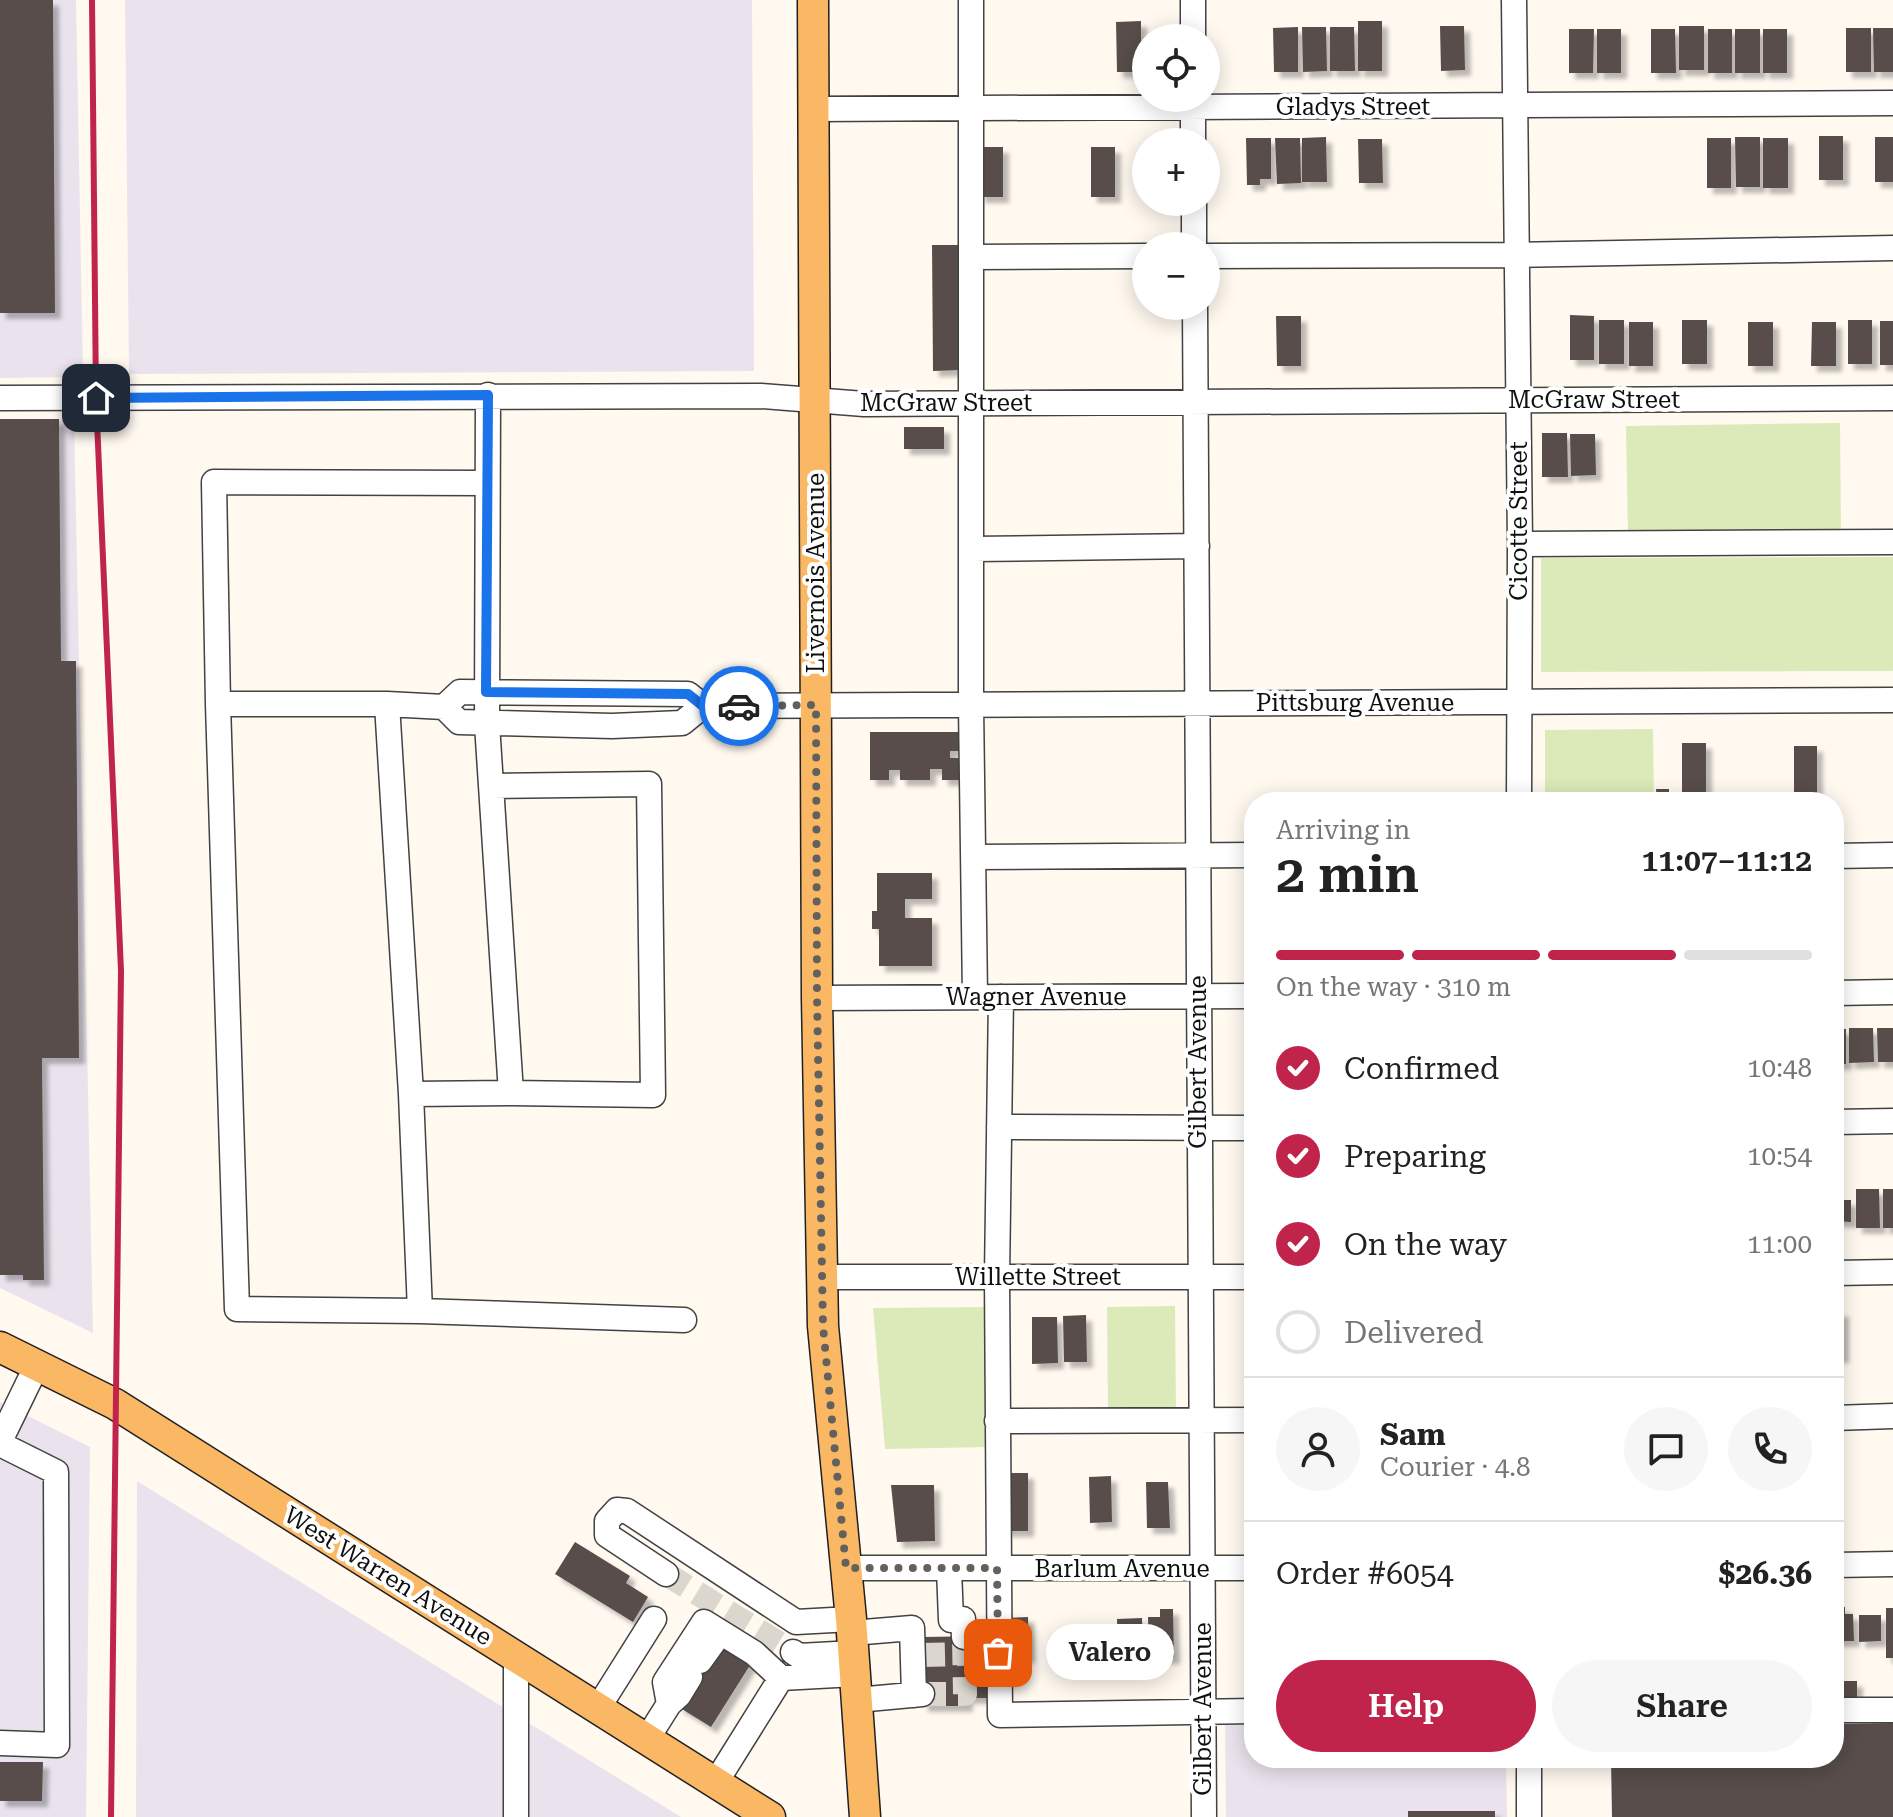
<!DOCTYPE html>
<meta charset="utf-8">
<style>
:root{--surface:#fff;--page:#f6f6f6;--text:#222;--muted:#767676;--line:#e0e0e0;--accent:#c1244b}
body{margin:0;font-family:"Roboto Serif",serif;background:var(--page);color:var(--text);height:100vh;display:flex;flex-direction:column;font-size:30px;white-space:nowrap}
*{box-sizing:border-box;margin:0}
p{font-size:26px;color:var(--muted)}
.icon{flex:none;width:44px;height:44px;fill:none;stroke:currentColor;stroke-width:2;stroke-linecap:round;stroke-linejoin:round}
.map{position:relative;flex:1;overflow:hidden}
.side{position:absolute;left:1244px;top:792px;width:600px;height:976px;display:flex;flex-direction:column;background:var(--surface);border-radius:32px;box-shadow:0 4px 20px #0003}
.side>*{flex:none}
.fabs{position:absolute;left:1132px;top:24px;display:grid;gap:16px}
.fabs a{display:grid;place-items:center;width:88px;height:88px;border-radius:50%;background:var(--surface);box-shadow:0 4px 20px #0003;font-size:40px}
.pin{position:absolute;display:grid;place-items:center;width:68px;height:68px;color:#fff;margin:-34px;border-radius:16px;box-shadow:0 4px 12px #0006}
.courier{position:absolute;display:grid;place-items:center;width:80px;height:80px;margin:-40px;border:6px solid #1a73e8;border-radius:50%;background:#fff;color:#222;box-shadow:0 2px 10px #0007}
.bubble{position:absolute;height:56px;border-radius:28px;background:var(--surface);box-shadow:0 4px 20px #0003;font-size:26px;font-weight:600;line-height:56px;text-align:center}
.overview em{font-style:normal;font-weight:600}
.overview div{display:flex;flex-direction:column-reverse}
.overview{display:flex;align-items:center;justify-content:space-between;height:136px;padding:0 32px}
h1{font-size:52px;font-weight:600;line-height:60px}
.bar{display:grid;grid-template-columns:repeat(4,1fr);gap:12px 8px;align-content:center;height:96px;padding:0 32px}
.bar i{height:10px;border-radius:6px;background:var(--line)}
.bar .on{background:var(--accent)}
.bar p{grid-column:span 4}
.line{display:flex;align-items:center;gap:20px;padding:0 32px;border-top:2px solid var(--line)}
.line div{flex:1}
.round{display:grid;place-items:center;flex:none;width:84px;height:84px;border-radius:42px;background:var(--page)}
ol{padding:0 32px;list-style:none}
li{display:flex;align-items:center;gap:24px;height:88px}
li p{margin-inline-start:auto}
li .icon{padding:8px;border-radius:50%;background:var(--accent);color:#fff;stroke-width:4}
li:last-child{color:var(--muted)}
li i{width:44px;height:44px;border:4px solid var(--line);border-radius:50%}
.primary-button{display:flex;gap:16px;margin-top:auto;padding:16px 32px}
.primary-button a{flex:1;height:92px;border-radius:48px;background:var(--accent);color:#fff;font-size:32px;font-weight:600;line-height:92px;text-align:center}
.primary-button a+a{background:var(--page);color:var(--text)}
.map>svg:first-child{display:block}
</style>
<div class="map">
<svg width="1893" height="1817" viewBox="0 0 1893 1817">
<defs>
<filter id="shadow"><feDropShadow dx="6" dy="6" stdDeviation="2" flood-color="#0004"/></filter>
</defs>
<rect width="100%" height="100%" fill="#fff9f0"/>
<path fill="#eae3ed" d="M0,0H76L83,377L0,378Z
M125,0H752L754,371L129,374Z
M74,420L93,1333L0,1288V421Z
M0,1402L90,1447L86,1817H0Z
M137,1481L681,1817H136Z
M1225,1721H1254V1758H1506L1507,1817H1226Z"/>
<path fill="#dceab9" d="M1840,423L1841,536L1628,538L1626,426Z
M1893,557V671L1541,672V558Z
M1653,729L1654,802H1545V730Z
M1175,1306L1176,1413H1108L1107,1307Z
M988,1307L987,1447L885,1449L873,1308Z"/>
<path fill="#584d4b" filter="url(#shadow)" d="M0,0H53L55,313H0Z
M1141,21V72H1117L1116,22Z
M1358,21H1382V71H1358Z
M1440,26H1464L1465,70L1441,71Z
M1679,26H1704V70H1679Z
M1298,27V72H1274L1273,28Z
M1302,27H1326L1327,71L1303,72Z
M1330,27H1354L1355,71H1330Z
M1846,28H1871V72H1846Z
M1873,28H1893V72H1874Z
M1569,29H1594L1593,73H1569Z
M1597,29H1621V73H1597Z
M1651,29H1675L1676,73H1651Z
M1708,29H1732V73H1708Z
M1735,29H1760V73H1735Z
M1763,29H1787V73H1763Z
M1819,136H1843V180H1819Z
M1326,137L1327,182H1302V138Z
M1735,137H1760V187H1736Z
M1875,137H1893V182H1875Z
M1246,138H1271V179H1260V185H1247Z
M1275,138H1300L1301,183L1277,184Z
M1707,138H1731V188H1707Z
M1763,138H1788V188H1763Z
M1358,139H1382L1383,183H1359Z
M979,147H1003V197H979Z
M1091,147H1115V197H1091Z
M932,245H959L960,370L933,371Z
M1570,315L1594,316V360H1570Z
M1276,316H1301V366H1277Z
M1599,320H1624V364H1599Z
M1682,320H1707V364H1682Z
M1848,320H1872V364H1848Z
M1880,321H1893V365H1880Z
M1629,322H1653V366H1629Z
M1748,322H1773V366H1748Z
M1812,322H1836V366H1811Z
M0,419H59L61,661H76L79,1058H42L44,1280H23V1275H0Z
M904,427H944V449H904Z
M1542,433H1567L1568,477H1542Z
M1570,434H1595L1596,475L1571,476Z
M870,732H963V751H950V758H963L964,780H942V769H930V780H900V770H889V780H870Z
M1682,743H1706V799H1682Z
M1794,746H1817V798H1794Z
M1656,789H1669V802H1657Z
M877,873H932V899H905V918H932V966H879V929H872V911H877Z
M1250,926H1254V953H1250Z
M1849,1028H1873L1874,1062L1849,1063Z
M1877,1028H1893V1062H1878Z
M1834,1029H1846V1064H1834Z
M1856,1189H1879L1880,1228H1856Z
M1883,1189H1893V1228H1883Z
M1834,1200H1851V1222L1834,1221Z
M1834,1311H1843V1357H1834Z
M1086,1315L1087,1362H1064L1063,1316Z
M1032,1317H1057L1058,1363L1032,1364Z
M1003,1473H1028V1531H1003Z
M1111,1476L1112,1522L1090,1523L1089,1477Z
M1146,1482H1168L1170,1528H1147Z
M891,1485H934L935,1541L897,1542Z
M575,1542L630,1576L626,1583L648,1597L633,1622L555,1574Z
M1834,1607H1845V1614H1853L1854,1641H1834Z
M1886,1608H1893V1658H1886Z
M1160,1609H1173L1174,1658H1149L1148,1617H1160Z
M1859,1615H1881V1641L1859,1642Z
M1028,1617L1029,1657L1006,1658L1005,1618Z
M1142,1618L1143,1658H1118L1117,1619Z
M988,1636L989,1698H967V1706H922L921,1637Z
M718,1640L752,1662L711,1727L677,1706Z
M1834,1681H1857V1701L1834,1702Z
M1893,1723V1817H1612L1611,1758H1834V1724Z
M0,1762H43L42,1801H0Z
M1408,1811H1495V1817H1408Z"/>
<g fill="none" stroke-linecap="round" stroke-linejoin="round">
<path stroke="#dbd6ce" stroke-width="24" stroke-dasharray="24 12" stroke-linecap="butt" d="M666,1574L793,1652
M921,1655L964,1654
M922,1694H965L964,1637"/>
<g stroke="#424242" stroke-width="27">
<path id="minor" d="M971,0V705L975,997
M1193,0V38
M1514,0L1520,544L1519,802
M1193,98V142
M814,109L1893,103
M1194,202V246
M1206,256L1517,255L1893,248
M971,257L1146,256
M1195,306L1204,1817
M488,395L487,724L511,1093L653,1095L649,784L491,786
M0,398L761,396L864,404L1893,398
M1520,544L1893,542
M972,549L1197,546
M218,704L237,1309L420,1311L684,1320
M387,704H218L214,482L487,483
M703,706L688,694L460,692L444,707L459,722L612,726L682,723L703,706L1893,700
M444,707L387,704L411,1094L511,1093
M1834,856L1893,855
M974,857L1254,855
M1834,993L1893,992
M1001,997L997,1277L1000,1715L1254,1711
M817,998L1254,996
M411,1094L420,1311
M1834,1122L1893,1121
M999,1127L1254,1128
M1834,1273L1893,1272
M822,1277H1254
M1834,1418L1893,1416
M997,1421L1254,1420
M0,1441L37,1365
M0,1444L56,1472L57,1745L0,1743
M1834,1565L1893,1564
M846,1568H1254
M949,1569L951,1620L963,1619L964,1637
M666,1574L607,1535V1521L617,1510L627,1511L796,1622L851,1619
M852,1633L912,1628L914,1695
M793,1652L799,1656L854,1653
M700,1661L718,1636L725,1635
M857,1700L922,1694
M669,1704L679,1695L690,1677
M598,1708L654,1619
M1834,1710H1893
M647,1739L669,1704L665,1682L704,1622L754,1653L781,1678L855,1674
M1529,1758V1817
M716,1782L781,1678
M516,1817V1657"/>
</g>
<g stroke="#202020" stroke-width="33">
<path id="major" d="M813,0L817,998L823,1326L851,1619L865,1817
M0,1347L115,1404L770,1817"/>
</g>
<use href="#minor" stroke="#fff" stroke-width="24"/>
<use href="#major" stroke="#fab865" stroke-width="30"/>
<path stroke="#c1244b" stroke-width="6" d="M92,0L96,398L121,971L111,1817"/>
</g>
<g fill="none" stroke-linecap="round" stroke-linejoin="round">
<path stroke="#63615e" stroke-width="8" stroke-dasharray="0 14.4" d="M739,706L816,705L817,998L823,1326L846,1568H997L998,1653"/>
<path stroke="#1a73e8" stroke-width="10" d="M96,398L488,395L486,692L688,694L703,706H739"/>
</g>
<g text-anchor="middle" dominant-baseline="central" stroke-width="8" stroke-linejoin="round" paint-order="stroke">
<g font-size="24" fill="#0f0f0f" stroke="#fff">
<text x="1353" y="107">Gladys Street</text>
<text x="1594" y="400">McGraw Street</text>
<text x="946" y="403">McGraw Street</text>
<text transform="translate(1519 521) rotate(-90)">Cicotte Street</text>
<text transform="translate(816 573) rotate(-90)">Livernois Avenue</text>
<text x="1355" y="703">Pittsburg Avenue</text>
<text x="1036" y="997">Wagner Avenue</text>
<text transform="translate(1198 1062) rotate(-90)">Gilbert Avenue</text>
<text x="1038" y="1277">Willette Street</text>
<text x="1122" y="1569">Barlum Avenue</text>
<text transform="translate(388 1576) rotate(32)">West Warren Avenue</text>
<text transform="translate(1203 1709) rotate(-90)">Gilbert Avenue</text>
</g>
</g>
</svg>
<div class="fabs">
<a><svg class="icon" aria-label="locate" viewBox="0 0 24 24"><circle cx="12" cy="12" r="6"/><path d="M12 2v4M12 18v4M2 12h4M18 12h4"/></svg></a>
<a>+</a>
<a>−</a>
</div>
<div class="pin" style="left:998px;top:1653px;background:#ea580c"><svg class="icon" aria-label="bag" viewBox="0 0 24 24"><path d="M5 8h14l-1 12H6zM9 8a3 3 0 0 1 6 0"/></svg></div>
<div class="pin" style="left:96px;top:398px;background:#1f2937"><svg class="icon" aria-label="home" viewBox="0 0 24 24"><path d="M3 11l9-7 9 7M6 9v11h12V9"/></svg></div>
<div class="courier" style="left:739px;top:706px"><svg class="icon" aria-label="car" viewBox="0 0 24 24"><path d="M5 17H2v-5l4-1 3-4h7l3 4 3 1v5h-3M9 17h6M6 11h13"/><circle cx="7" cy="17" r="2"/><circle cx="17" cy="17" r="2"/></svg></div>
<div class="bubble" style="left:1046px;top:1624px;width:128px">Valero</div>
<section class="side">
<div class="overview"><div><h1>2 min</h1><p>Arriving in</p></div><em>11:07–11:12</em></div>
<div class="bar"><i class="on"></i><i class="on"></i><i class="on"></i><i></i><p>On the way · 310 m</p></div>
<ol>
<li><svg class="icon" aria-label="check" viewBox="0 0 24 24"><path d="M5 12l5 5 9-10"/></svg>Confirmed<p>10:48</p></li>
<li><svg class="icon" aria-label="check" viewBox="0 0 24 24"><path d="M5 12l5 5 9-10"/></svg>Preparing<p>10:54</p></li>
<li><svg class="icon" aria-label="check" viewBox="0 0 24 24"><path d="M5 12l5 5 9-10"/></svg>On the way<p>11:00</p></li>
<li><i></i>Delivered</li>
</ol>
<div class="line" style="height:144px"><a class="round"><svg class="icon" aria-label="person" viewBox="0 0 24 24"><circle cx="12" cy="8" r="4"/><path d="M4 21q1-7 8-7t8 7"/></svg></a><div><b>Sam</b><p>Courier · 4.8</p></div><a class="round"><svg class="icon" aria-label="chat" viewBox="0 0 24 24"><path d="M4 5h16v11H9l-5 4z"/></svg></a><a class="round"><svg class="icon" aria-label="phone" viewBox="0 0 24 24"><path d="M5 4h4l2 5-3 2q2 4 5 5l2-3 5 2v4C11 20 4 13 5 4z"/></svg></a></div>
<div class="line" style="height:104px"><div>Order #6054</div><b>$26.36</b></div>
<div class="primary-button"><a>Help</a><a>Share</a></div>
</section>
</div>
